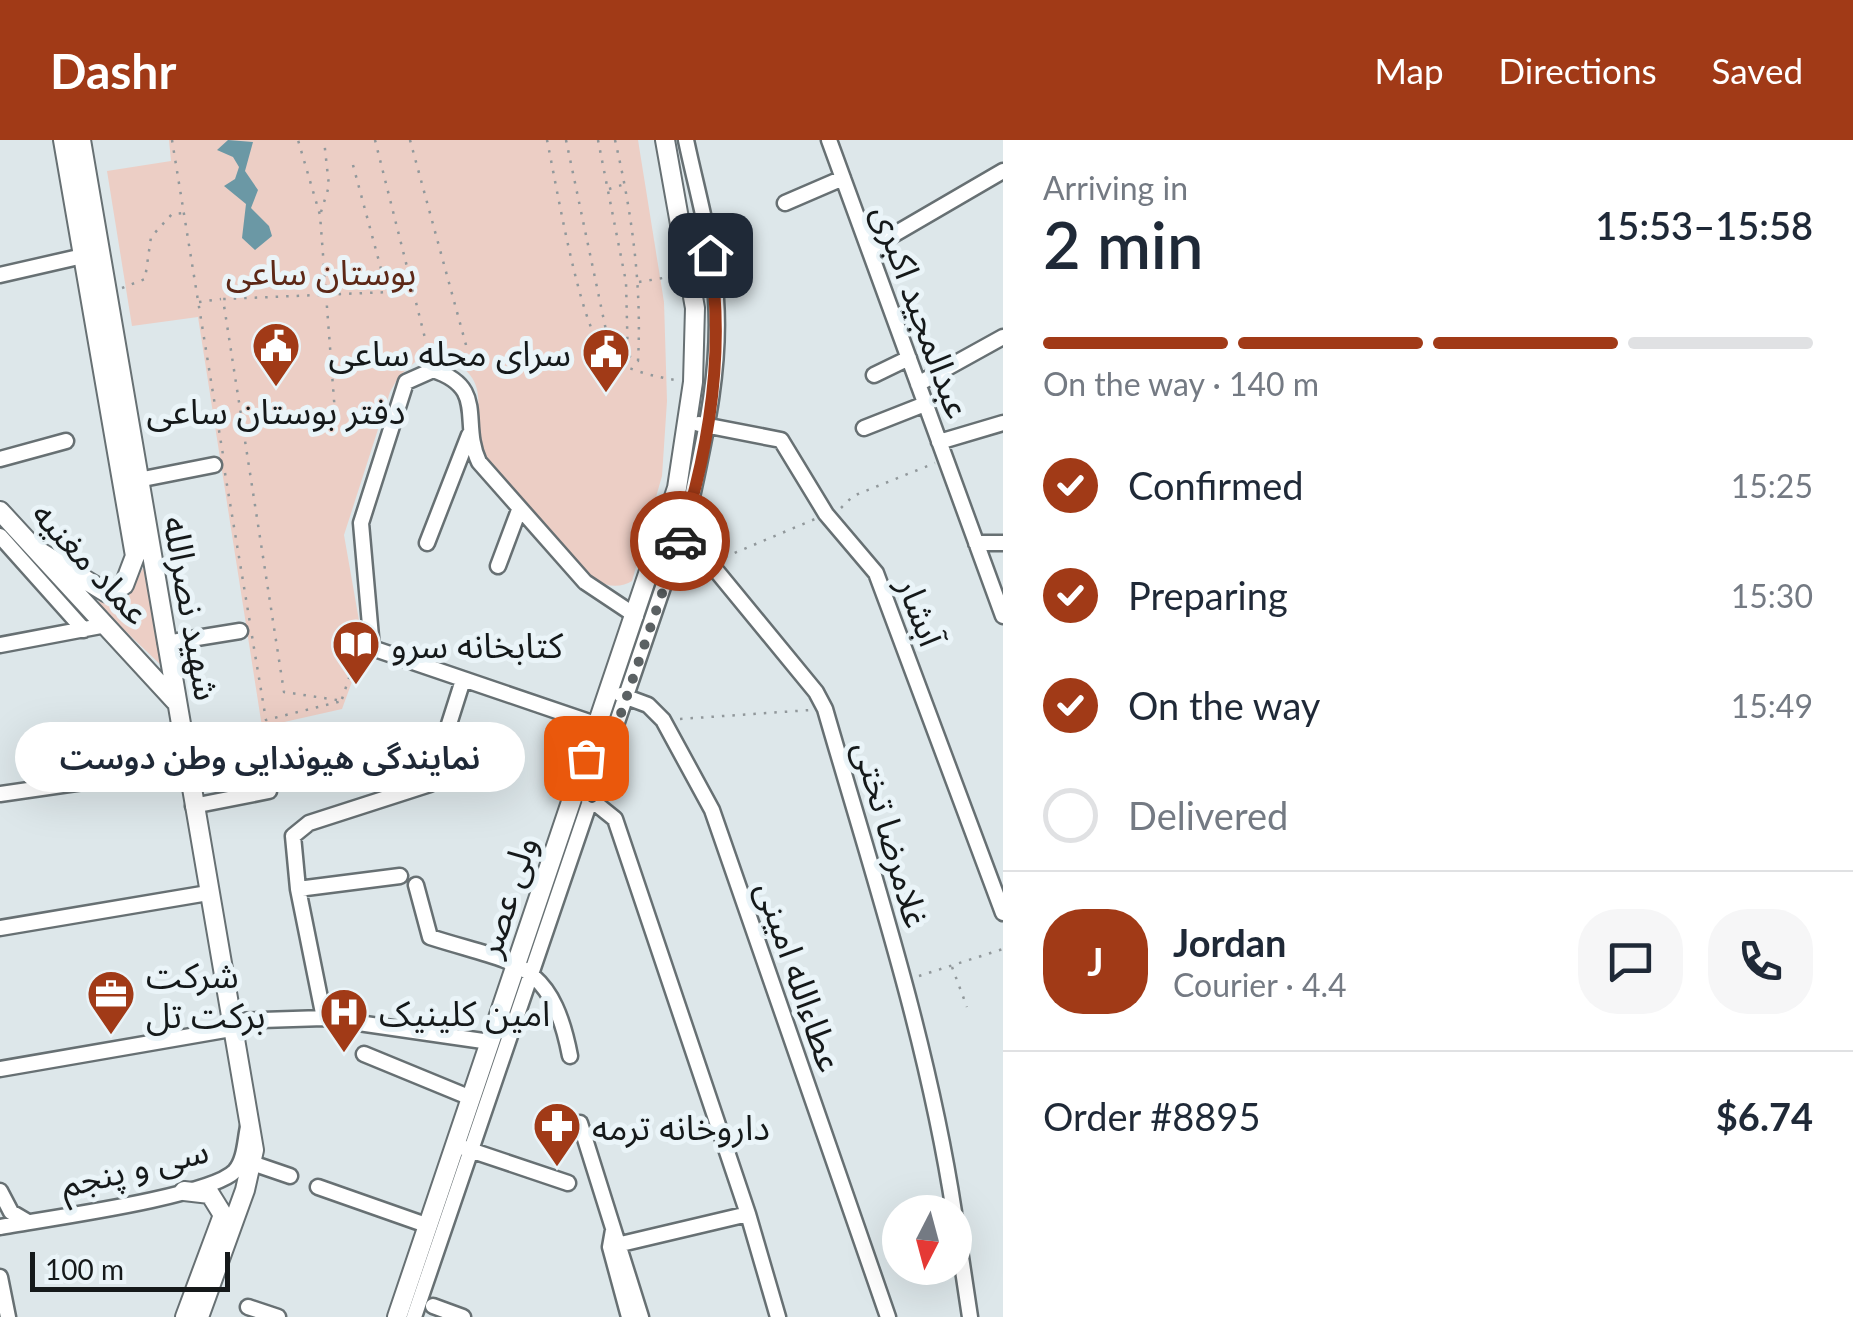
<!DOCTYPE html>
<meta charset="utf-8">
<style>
:root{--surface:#fff;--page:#f6f6f7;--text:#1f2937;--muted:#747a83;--line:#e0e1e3;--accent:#a13a17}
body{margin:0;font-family:Lato,"Noto Sans Arabic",sans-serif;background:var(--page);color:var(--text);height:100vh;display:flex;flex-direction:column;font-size:38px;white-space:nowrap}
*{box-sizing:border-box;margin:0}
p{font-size:32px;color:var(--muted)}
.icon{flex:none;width:55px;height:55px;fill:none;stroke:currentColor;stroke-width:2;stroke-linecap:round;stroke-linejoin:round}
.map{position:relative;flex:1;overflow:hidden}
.drawer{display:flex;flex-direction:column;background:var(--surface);width:850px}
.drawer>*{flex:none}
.needle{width:65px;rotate:186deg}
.controls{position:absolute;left:882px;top:1055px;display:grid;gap:20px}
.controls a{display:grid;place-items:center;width:90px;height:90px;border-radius:50%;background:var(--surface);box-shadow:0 10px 40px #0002;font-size:50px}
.scale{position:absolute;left:30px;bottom:25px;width:200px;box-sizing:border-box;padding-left:10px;border:5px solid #15191a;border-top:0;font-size:28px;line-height:35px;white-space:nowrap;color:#15191a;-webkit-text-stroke:8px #eaf4f8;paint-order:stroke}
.pin{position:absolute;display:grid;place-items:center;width:85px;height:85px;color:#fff;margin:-42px;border-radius:20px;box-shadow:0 5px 15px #0006}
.courier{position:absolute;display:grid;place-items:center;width:100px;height:100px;margin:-50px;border:8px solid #a13a17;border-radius:50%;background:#fff;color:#222;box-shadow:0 2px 12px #0007}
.bubble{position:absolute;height:70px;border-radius:35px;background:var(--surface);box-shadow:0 10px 40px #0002;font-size:32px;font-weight:600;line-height:70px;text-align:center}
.headline em{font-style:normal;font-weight:600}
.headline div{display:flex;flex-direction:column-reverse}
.headline{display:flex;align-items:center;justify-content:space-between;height:170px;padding:0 40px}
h1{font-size:65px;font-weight:600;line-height:75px}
.bar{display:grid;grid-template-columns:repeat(4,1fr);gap:15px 10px;align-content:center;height:120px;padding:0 40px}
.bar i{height:12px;border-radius:8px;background:var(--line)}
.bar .current{background:var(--accent)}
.bar p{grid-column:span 4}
.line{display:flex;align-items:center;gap:25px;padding:0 40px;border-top:2px solid var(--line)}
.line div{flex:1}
.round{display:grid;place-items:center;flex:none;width:105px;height:105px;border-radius:40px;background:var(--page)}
ol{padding:0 40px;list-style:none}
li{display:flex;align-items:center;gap:30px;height:110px}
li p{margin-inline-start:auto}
li .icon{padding:10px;border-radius:50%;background:var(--accent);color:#fff;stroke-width:4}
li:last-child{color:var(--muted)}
li i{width:55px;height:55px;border:5px solid var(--line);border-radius:50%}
header{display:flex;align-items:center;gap:60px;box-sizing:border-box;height:140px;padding:0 50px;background:var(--accent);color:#fff}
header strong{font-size:48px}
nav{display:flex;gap:55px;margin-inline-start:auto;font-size:35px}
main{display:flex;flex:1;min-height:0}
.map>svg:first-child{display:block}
</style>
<header>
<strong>Dashr</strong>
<nav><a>Map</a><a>Directions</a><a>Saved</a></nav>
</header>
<main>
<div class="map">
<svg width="1003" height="1177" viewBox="0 0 1003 1177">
<rect width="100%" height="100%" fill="#dde7ea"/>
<path fill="#eccec5" d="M169,0H638L664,162L667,261L662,336L632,441C622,448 606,447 596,440C566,419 498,349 481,317C468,292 489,259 470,235C458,219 439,217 421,217L399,236L390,252L344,395L364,509L342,569L262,587L198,177L132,186L107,31L171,21Z
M146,422L164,528L95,462L127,459Z"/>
<path fill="#6b98a5" d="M228,0L253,2L245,31L258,50L251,68L269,86L272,96L255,110L242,98L246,64L224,46L235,39L239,27L233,17L217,10Z"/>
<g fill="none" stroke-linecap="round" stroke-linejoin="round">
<g stroke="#677073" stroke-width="19">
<path id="minor" d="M829,0L1003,476
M785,63L843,38
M869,109L1003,31
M0,135L83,116
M874,235L909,218
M918,244L1003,197
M699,284L781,300L826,374L876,433L1003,773
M864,288L925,264
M939,302L1003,283
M0,319L66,301
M138,340L214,325
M0,396L84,490
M675,397L694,405L710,423L816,552L825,569C873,735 928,901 954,1072
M427,403L469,295
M976,403H1003
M498,426L519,370
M166,503L240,491
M0,505L106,485
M621,555L648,565L663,580L712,670L888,1177
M598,585L372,508L361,383L406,242L433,230C488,248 460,282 479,322L585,442L636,476
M0,654L187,627
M584,654L615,679L748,1074L778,1177
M193,666L269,651
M416,745L430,797C514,824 551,818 570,916
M298,749L400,736
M0,788L208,753
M324,878L298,749L293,696L309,683L430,644L463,540
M230,881L324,878L490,902
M364,914L471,958
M0,929L231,889
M580,983L641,1177
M464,1008L568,1043
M252,1023L290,1036
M318,1047L429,1086
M0,1051L11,1072L28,1082
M955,1077L970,1177
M0,1087C43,1079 210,1057 235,1031C245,1020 245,1000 248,987
M613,1090L610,1107L629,1177
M621,1104L748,1074
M0,1137L8,1177
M433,1166L463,1177
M248,1167L278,1177
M414,1177L689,371C704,301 721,231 716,159C713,105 697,52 686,0"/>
</g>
<g stroke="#677073" stroke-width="22">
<path id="major" d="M81,0L254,1010L245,1050L199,1177
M0,371L175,561
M37,410L107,453L124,445L135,416L63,0
M184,1051L210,1054L223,1075L185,1177
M397,1177L677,348L693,242L695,168L665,0"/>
</g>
<path stroke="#91989b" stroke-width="2.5" stroke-dasharray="2.5 8" stroke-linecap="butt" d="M172,0L223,315
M375,0L429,214
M410,0L466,205
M547,0C556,43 579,183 604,212C620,229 655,237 676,240
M566,0L611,214
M598,0L626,142L628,223
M615,0C632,73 642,146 638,221L627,215
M353,25L387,151
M609,49L625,44
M321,72L329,46L324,0
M639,142L669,137
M122,148L145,139L151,97L172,74L184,73
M199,162L221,159
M241,279L335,273L320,75L298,0
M225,333L250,483
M841,368L853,356L935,323
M725,417L815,379
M252,496L266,580L342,561
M342,559L355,520
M337,560L284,552L223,159L414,151
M680,579L811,570
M952,827L967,867
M919,836L1003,809"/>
<use href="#minor" stroke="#fff" stroke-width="14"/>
<use href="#major" stroke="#fff" stroke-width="18"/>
</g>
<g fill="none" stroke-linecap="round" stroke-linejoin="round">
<path stroke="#5b6163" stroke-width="10" stroke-dasharray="0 18" d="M586,618L574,650L592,658L680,401"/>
<path stroke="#a13a17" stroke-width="12" d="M680,401C709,310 725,210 710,115"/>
</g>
<defs>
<g id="civic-pin" transform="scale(2.5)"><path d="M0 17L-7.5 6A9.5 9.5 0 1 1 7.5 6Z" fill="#a13a17" stroke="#eaf4f8"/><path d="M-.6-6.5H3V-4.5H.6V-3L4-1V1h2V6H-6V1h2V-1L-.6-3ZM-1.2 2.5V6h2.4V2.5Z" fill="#fff"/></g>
<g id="library-pin" transform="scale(2.5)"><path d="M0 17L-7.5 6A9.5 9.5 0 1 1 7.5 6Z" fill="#a13a17" stroke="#eaf4f8"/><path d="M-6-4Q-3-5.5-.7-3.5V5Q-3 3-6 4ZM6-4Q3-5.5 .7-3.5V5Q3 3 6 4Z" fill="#fff"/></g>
<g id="office-pin" transform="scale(2.5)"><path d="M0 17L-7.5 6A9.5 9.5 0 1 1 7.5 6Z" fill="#a13a17" stroke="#eaf4f8"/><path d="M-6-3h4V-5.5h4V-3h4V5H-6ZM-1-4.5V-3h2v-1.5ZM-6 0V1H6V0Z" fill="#fff"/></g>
<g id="hospital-pin" transform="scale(2.5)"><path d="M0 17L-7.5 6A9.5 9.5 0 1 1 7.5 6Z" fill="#a13a17" stroke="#eaf4f8"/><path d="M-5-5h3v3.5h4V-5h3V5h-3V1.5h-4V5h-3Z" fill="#fff"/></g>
<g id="pharmacy-pin" transform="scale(2.5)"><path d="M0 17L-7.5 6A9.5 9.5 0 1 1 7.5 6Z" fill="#a13a17" stroke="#eaf4f8"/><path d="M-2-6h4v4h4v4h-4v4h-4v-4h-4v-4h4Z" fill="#fff"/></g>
</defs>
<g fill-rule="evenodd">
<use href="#civic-pin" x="276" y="206"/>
<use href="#civic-pin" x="606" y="212"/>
<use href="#library-pin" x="356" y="504"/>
<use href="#office-pin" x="111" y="854"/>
<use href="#hospital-pin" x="344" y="872"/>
<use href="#pharmacy-pin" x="557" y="986"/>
</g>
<g text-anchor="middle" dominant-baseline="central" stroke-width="10" stroke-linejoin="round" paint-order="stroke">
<g font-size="35" fill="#5d2817" stroke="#eaf4f8">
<text x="321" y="131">بوستان ساعی</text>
</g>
<g font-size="35" fill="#15191a" stroke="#eaf4f8">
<text transform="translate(923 171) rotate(70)">عبدالمجید اکبری</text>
<text transform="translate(92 422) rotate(47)">عماد مغنیه</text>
<text transform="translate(193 468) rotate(80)">شهید نصرالله</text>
<text transform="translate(922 471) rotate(69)">آبشار</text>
<text transform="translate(893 694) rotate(74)">غلامرضا تختی</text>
<text transform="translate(505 756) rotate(-72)">ولی عصر</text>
<text transform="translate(801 836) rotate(71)">عطاءالله امینی</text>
<text transform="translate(134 1026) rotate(-14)">سی و پنجم</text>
</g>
<g font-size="35" fill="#15191a" stroke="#eaf4f8" text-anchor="start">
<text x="571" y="212" text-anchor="end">سرای محله ساعی</text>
<text x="276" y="270" text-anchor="middle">دفتر بوستان ساعی</text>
<text x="391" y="504">کتابخانه سرو</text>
<text x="146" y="834">شرکت<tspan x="146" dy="40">برکت تل</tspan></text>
<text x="379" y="872">امین کلینیک</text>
<text x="592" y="986">داروخانه ترمه</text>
</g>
</g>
</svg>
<div class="controls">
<a><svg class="needle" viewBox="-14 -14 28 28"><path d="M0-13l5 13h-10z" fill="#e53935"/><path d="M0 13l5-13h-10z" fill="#747a83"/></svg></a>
</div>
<div class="scale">100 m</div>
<div class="pin" style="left:586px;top:618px;background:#ea580c"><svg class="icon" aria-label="bag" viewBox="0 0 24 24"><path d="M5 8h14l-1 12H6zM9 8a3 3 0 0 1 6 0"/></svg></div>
<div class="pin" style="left:710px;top:115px;background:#1f2937"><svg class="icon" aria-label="home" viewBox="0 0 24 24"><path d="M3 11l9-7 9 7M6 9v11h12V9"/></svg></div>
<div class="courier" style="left:680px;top:401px"><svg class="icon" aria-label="car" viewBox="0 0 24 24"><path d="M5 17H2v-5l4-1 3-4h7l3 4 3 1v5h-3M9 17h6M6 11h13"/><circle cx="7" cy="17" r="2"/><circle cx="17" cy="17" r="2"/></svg></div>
<div class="bubble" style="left:15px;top:582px;width:510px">نمایندگی هیوندایی وطن دوست</div>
</div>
<section class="drawer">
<div class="headline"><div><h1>2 min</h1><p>Arriving in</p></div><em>15:53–15:58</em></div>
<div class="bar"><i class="current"></i><i class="current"></i><i class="current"></i><i></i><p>On the way · 140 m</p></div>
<ol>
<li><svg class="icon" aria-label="check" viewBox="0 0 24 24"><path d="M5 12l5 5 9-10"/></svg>Confirmed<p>15:25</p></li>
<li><svg class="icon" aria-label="check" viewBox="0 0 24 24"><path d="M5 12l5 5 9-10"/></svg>Preparing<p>15:30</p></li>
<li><svg class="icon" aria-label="check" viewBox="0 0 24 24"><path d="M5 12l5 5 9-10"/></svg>On the way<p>15:49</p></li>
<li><i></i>Delivered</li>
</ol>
<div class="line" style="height:180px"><b class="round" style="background:var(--accent);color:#fff">J</b><div><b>Jordan</b><p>Courier · 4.4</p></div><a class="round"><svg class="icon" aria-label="chat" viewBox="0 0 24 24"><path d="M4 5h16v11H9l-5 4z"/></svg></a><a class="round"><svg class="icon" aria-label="phone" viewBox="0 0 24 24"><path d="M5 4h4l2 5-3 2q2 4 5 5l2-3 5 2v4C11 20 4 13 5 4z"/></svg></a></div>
<div class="line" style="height:130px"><div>Order #8895</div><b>$6.74</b></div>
</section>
</main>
